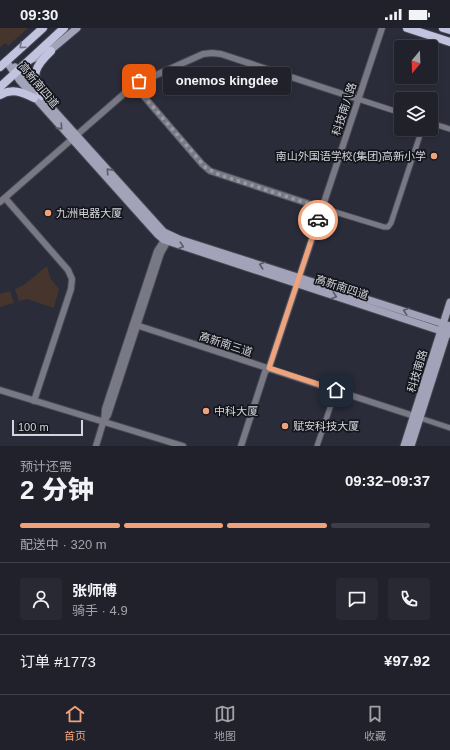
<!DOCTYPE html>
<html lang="zh">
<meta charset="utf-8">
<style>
:root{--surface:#20212b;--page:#282933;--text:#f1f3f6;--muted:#a2a3a9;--line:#3d3e47;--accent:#f0a27a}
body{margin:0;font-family:Helvetica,"Noto Sans SC",sans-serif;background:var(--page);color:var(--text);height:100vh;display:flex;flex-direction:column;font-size:15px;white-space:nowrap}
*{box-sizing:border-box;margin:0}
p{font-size:13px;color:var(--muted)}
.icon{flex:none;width:22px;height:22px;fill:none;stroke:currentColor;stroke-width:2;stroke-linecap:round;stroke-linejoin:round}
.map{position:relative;height:418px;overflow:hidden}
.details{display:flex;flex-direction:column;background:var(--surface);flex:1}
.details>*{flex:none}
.needle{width:26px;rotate:199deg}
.controls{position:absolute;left:394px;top:12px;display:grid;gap:8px}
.controls a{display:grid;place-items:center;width:44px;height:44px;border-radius:4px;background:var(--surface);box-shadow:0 2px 6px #0003,0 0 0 1px var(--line);font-size:20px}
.scale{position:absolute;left:12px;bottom:10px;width:71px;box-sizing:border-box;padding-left:4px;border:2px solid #d3d4dc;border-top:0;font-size:11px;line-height:14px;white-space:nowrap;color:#d3d4dc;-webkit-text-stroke:3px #14151b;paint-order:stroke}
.pin{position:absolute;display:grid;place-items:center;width:34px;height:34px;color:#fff;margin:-17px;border-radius:8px;box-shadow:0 2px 6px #0006}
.courier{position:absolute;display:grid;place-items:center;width:40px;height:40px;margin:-20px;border:3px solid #f0a27a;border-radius:50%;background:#fff;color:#222;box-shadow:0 1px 5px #0007}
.bubble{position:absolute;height:28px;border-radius:4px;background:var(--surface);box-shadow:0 2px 6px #0003,0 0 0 1px var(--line);font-size:13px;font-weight:800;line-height:28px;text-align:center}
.headline em{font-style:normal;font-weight:800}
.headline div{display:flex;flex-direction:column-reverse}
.headline{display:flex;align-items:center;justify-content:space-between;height:68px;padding:0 20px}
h1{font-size:26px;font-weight:800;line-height:30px}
.bar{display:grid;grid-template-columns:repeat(4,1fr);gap:6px 4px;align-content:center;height:48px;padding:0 20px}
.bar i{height:5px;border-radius:3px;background:var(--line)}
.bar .active{background:var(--accent)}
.bar p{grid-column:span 4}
.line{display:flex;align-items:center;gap:10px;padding:0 20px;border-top:1px solid var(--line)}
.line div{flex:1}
.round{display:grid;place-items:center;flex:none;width:42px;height:42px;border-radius:4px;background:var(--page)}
.status{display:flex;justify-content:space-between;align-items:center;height:28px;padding:0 20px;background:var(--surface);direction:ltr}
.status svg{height:11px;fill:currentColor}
.menu{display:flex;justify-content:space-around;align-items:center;height:56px;border-top:1px solid var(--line);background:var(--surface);font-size:11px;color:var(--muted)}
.menu a{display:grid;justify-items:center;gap:2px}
.menu .active{color:var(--accent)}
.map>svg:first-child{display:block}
</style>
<div class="status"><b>09:30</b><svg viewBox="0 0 49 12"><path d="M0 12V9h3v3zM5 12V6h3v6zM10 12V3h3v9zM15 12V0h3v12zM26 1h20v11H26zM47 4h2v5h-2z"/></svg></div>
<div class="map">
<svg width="450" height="418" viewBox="0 0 450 418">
<rect width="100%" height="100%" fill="#2b2c39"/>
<path fill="#45352d" d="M0,0H28L8,18L6,15L0,19Z
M47,238L50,250L59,261L54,280L27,271L19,273L15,261L24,257Z
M10,263L14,275L0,279V266Z"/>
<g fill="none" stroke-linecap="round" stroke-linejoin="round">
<g stroke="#464753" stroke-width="7">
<path id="minor" d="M358,71L401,85
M431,95L450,101
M322,180L384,199H388L391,195L422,101
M420,390L450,400
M317,418L336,362"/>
</g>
<g stroke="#464753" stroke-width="8">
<path id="tertiary" d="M134,57L202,136L210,143L322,180
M5,170L68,242L72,251L71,261L34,373
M0,174L134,57L203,26L212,25L221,26L358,71
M133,296L417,389
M0,362L183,418
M104,393L105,381L157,223L164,212
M96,418L103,395L108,387L161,225L169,211
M241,418L265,344L269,340L382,0"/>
</g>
<g stroke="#464753" stroke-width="9">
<path id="secondary" d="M30,32L46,26L77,0
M6,33L20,53L157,206L164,212L450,306
M15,39L164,204L179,211L450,298
M404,418L450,274
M411,418L448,302"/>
</g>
<g stroke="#464753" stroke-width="10">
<path id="primary" d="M407,0L450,14
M443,0L450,2
M0,39L43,0
M0,59L64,0
M0,67C12,60 22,64 34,70
M42,68C30,47 35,38 51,23"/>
</g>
<use href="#minor" stroke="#787985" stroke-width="5"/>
<use href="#tertiary" stroke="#787985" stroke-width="6"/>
<use href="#secondary" stroke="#a2a3b8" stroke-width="7"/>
<use href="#primary" stroke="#c2c4df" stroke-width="8"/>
</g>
<defs><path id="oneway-chevron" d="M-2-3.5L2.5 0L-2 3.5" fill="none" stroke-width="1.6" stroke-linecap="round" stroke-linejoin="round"/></defs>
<use stroke="#747587" href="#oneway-chevron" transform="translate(22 18) rotate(138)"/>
<g stroke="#5b5c6a">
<use href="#oneway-chevron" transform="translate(60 99) rotate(48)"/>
<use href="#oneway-chevron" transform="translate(109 143) rotate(-132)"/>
<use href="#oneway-chevron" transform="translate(181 218) rotate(18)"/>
<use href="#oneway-chevron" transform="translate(262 237) rotate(-162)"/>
<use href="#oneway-chevron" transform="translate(334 268) rotate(18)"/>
<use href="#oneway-chevron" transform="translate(406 283) rotate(-162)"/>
</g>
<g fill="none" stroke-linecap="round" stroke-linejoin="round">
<path stroke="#9899a3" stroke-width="4" stroke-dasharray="0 7.2" d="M139,53L134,57L206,140L220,147L322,180L318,192"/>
<path stroke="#f0a27a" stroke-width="5" d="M318,192L269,340L336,362"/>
</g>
<g fill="#f0a27a" stroke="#14151b" stroke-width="1.5">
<circle cx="434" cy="128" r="4"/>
<circle cx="48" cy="185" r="4"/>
<circle cx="206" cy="383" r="4"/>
<circle cx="285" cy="398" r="4"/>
</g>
<g text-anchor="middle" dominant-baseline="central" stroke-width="3.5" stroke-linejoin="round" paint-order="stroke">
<g font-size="11" fill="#d3d4dc" stroke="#14151b">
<text transform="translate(39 57) rotate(50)">高新南四道</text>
<text transform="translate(344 81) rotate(-72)">科技南八路</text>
<text transform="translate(342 259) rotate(18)">高新南四道</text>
<text transform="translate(226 316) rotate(18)">高新南三道</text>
<text transform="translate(417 343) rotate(-73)">科技南路</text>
</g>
<g font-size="11" fill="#d3d4dc" stroke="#14151b" text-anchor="start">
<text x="426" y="128" text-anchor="end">南山外国语学校(集团)高新小学</text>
<text x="56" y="185">九洲电器大厦</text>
<text x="214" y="383">中科大厦</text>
<text x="293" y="398">赋安科技大厦</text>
</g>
</g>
</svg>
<div class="controls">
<a><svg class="needle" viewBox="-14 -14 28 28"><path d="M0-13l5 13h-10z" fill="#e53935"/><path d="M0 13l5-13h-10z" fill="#a2a3a9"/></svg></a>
<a><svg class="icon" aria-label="layers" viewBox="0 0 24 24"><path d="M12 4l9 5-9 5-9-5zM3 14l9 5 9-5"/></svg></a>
</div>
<div class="scale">100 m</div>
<div class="pin" style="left:139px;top:53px;background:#ea580c"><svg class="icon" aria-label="bag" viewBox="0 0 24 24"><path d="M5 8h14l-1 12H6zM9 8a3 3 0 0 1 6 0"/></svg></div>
<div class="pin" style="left:336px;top:362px;background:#1f2937"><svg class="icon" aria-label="home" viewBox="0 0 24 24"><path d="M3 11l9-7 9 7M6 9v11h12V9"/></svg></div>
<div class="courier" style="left:318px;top:192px"><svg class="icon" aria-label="car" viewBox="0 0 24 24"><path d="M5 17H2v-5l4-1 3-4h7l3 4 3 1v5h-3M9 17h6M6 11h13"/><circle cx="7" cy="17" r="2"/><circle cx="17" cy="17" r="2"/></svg></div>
<div class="bubble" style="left:163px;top:39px;width:128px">onemos kingdee</div>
</div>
<section class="details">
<div class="headline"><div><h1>2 分钟</h1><p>预计还需</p></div><em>09:32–09:37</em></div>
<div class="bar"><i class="active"></i><i class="active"></i><i class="active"></i><i></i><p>配送中 · 320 m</p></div>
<div class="line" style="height:72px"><a class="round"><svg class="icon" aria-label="person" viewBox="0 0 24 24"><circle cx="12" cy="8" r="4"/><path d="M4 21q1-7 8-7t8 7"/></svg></a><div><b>张师傅</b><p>骑手 · 4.9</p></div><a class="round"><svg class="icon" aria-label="chat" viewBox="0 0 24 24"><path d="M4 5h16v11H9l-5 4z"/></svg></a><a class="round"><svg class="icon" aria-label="phone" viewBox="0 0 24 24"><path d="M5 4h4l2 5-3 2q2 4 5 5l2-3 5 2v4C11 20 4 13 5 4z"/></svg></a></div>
<div class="line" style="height:52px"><div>订单 #1773</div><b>¥97.92</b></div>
</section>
<nav class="menu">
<a class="active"><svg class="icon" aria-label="home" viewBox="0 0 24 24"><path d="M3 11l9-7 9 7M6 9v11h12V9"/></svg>首页</a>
<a><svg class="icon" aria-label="map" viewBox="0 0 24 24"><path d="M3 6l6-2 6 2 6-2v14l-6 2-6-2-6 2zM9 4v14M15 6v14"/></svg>地图</a>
<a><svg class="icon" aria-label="saved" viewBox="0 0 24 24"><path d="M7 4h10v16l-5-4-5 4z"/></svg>收藏</a>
</nav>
